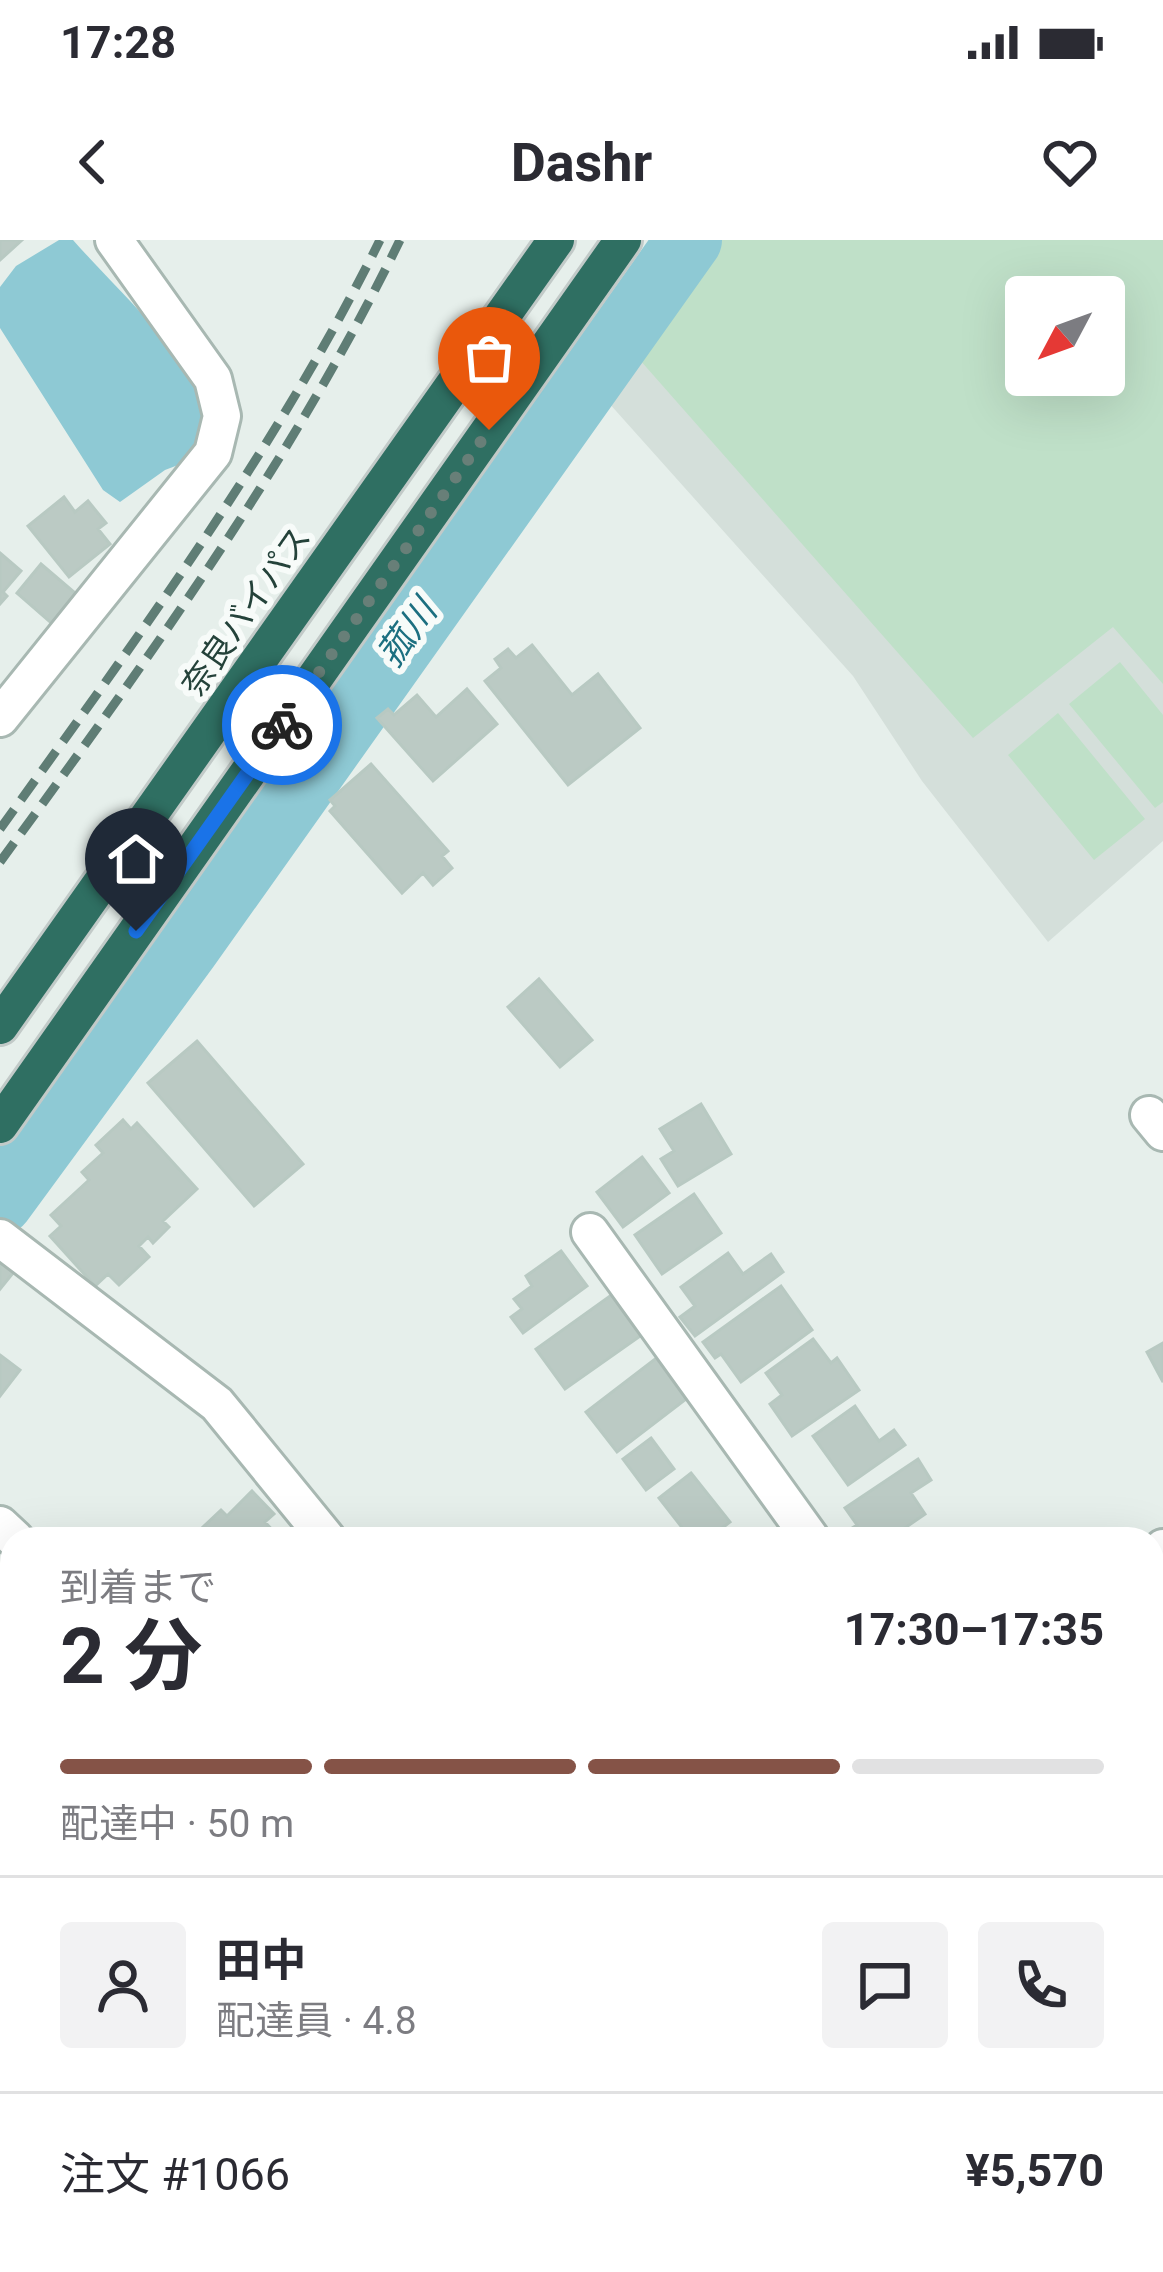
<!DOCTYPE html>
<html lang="ja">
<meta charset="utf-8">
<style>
:root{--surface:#fff;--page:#f2f2f3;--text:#2b2b33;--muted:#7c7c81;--line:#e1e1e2;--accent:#855347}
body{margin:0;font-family:Roboto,"Noto Sans JP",sans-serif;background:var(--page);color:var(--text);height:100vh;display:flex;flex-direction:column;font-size:45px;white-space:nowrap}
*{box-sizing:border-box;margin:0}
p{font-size:39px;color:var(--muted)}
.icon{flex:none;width:66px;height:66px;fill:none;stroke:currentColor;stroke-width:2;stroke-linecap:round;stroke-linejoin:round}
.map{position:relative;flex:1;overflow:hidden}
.side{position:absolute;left:0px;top:1287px;width:1164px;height:747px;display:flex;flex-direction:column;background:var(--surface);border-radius:36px 36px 0 0;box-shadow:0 12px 48px #0002}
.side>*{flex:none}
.needle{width:78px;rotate:229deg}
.fabs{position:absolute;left:1005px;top:36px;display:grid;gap:24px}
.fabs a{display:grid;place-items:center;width:120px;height:120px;border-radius:12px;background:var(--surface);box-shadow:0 12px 48px #0002;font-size:60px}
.pin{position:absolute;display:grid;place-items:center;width:102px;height:102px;color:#fff;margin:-123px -51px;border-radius:50% 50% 50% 0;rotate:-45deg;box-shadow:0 0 12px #0007}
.pin .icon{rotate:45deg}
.courier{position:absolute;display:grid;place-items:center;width:120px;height:120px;margin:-60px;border:9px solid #1a73e8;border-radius:50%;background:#fff;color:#222;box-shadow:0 3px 15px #0007}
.summary em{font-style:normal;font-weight:700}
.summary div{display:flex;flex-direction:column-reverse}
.summary{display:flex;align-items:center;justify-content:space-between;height:204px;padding:0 60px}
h1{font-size:78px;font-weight:700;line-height:90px}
.bar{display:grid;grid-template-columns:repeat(4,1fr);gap:18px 12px;align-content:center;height:144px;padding:0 60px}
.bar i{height:15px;border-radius:9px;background:var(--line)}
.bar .current{background:var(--accent)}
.bar p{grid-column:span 4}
.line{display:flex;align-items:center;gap:30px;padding:0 60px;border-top:3px solid var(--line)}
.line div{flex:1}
.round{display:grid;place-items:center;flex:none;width:126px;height:126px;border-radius:12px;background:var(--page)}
.status{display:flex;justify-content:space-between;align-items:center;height:84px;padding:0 60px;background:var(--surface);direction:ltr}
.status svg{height:33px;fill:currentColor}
header{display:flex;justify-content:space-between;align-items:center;height:156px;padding:0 60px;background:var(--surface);font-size:54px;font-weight:700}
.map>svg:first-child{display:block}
</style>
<div class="status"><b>17:28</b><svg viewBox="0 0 49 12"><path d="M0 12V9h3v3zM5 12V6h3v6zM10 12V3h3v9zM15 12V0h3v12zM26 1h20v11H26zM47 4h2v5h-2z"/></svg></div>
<header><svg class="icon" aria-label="back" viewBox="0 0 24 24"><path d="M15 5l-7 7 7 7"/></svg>Dashr<svg class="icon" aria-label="heart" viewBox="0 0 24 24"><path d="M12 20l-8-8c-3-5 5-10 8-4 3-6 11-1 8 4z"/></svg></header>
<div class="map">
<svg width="1163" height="2032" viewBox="0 0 1163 2032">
<rect width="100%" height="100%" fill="#e6efeb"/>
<path fill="#d4dfda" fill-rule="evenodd" d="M696,0H1163V601L1048,702L922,541L853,436L591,143ZM1026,57H1104V135H1026Z"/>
<path fill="#bfe0c8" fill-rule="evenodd" d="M712,0H1163V444L1113,387L973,498L632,111ZM1104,57V135H1026V57Z
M1120,422L1163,475V562L1155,568L1069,464Z
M1058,473L1145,579L1094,620L1008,515Z
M0,1888L12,1897V2022H134L143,2032H0Z"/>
<path fill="#8ec9d4" d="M59,0H73C118,51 192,116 211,180L186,222L165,230L120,262L103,250L0,88V47L16,26Z
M0,1330L12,1344V1897L0,1888Z
M134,2022H644L656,2032H143Z"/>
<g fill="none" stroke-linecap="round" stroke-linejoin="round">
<path stroke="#8ec9d4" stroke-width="66" d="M0,962L187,707L689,0"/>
</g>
<path fill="#bbcac4" stroke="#b8c9c2" stroke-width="3" d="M0,0H22L0,20Z
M64,257L75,272L88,261L106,283L98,289L110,304L69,337L28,286Z
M0,313L21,331L3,352L7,356L0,364Z
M41,324L82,359L57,388L17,353Z
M532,405L572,455L598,434L640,488L568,545L485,441L501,428L495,419L508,409L516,418Z
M467,449L497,484L433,541L377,478L388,469L394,475L417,455L436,477Z
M371,524L448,611L442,616L452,628L433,645L423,633L402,653L330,571L335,566L330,560Z
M539,739L592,800L560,827L508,767Z
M197,801L303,924L254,966L148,843Z
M701,864L731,914L678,946L661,919L674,911L660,889Z
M123,880L131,889L137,883L197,949L163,981L169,987L153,1003L148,997L139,1006L149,1017L119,1045L108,1034L95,1046L50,996L61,986L51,975L89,940L82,932L103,913L96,905Z
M642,917L669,953L623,987L597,952Z
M694,954L721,993L662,1034L635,995Z
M561,1011L587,1046L523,1093L511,1077L522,1069L514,1059L532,1046L526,1036Z
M0,1013L17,1028L0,1049Z
M728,1013L743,1034L771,1014L783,1032L695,1096L680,1077L695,1066L681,1047Z
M781,1046L812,1090L741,1142L721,1114L715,1118L703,1102Z
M617,1051L646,1092L565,1149L536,1109Z
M813,1099L831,1123L837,1118L859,1150L792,1196L770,1164L782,1155L766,1133Z
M1163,1103V1142L1147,1112Z
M0,1115L20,1130L0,1156Z
M659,1116L690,1156L617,1212L586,1172Z
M855,1166L879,1201L894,1190L905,1205L848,1245L813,1196Z
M651,1198L674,1229L646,1250L623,1219Z
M918,1219L931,1240L911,1253L925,1274L889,1299H844L841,1295L857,1285L845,1268Z
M691,1233L730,1282L708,1299H691L659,1258Z
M252,1251L274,1274L265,1282L276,1294L271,1299H215L203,1287L221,1270L227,1276Z
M1076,2022H1109L1116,2032H1084Z"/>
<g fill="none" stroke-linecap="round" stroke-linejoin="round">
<g stroke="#a8b8b2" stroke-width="42">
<path id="minor" d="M0,478L213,213L222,176L213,139L114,0
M1149,875L1163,892
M590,992L811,1299
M0,998L217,1164L327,1299
M0,1285L15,1299
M1152,1318L1163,1308
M1152,1958L1163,1952
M692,2022L702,2032
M741,2022L747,2032"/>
</g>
<g stroke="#c2cac8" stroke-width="42">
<path id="highway" d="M0,786L556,0
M0,885L623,0"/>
</g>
<use href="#minor" stroke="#fff" stroke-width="36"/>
<use href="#highway" stroke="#2f6f62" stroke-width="36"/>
<path stroke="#5f7d75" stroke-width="9" stroke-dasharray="24 12" stroke-linecap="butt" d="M0,589C136,400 276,210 380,0
M0,622C145,423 292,222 400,0"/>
</g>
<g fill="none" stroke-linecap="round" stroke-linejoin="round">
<path stroke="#687f78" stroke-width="12" stroke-dasharray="0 21.6" d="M282,485L489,190"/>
<path stroke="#1a73e8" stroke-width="15" d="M136,691L282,485"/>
</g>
<g text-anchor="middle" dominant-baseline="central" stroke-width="12" stroke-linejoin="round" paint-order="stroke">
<g font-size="33" fill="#24423a" stroke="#f7fbf9">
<text transform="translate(246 371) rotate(-55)">奈良バイパス</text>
</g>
<g font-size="36" font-style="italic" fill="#1c6f80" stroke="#f7fbf9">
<text transform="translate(407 393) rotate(-54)">菰川</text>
</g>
</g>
</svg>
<div class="fabs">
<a><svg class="needle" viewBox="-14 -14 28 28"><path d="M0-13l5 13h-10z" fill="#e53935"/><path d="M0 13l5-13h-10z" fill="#7c7c81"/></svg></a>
</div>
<div class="pin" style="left:489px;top:190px;background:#ea580c"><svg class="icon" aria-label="bag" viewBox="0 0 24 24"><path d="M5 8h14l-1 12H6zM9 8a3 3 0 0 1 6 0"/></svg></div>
<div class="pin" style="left:136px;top:691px;background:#1f2937"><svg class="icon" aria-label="home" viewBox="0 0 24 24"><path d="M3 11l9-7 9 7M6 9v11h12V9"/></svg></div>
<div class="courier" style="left:282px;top:485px"><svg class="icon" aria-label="bike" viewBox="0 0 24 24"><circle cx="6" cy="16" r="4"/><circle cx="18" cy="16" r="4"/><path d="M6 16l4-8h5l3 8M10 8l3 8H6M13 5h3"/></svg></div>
<section class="side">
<div class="summary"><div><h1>2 分</h1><p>到着まで</p></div><em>17:30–17:35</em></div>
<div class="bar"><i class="current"></i><i class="current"></i><i class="current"></i><i></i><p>配達中 · 50 m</p></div>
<div class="line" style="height:216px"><a class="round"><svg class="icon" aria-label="person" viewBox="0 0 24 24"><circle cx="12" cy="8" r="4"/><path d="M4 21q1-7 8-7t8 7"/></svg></a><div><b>田中</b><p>配達員 · 4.8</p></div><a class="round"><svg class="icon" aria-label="chat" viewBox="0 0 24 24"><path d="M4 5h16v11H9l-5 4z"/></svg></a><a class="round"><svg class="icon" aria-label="phone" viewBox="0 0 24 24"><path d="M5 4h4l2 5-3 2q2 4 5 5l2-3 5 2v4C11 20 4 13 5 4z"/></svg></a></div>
<div class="line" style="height:156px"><div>注文 #1066</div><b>¥5,570</b></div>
</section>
</div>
